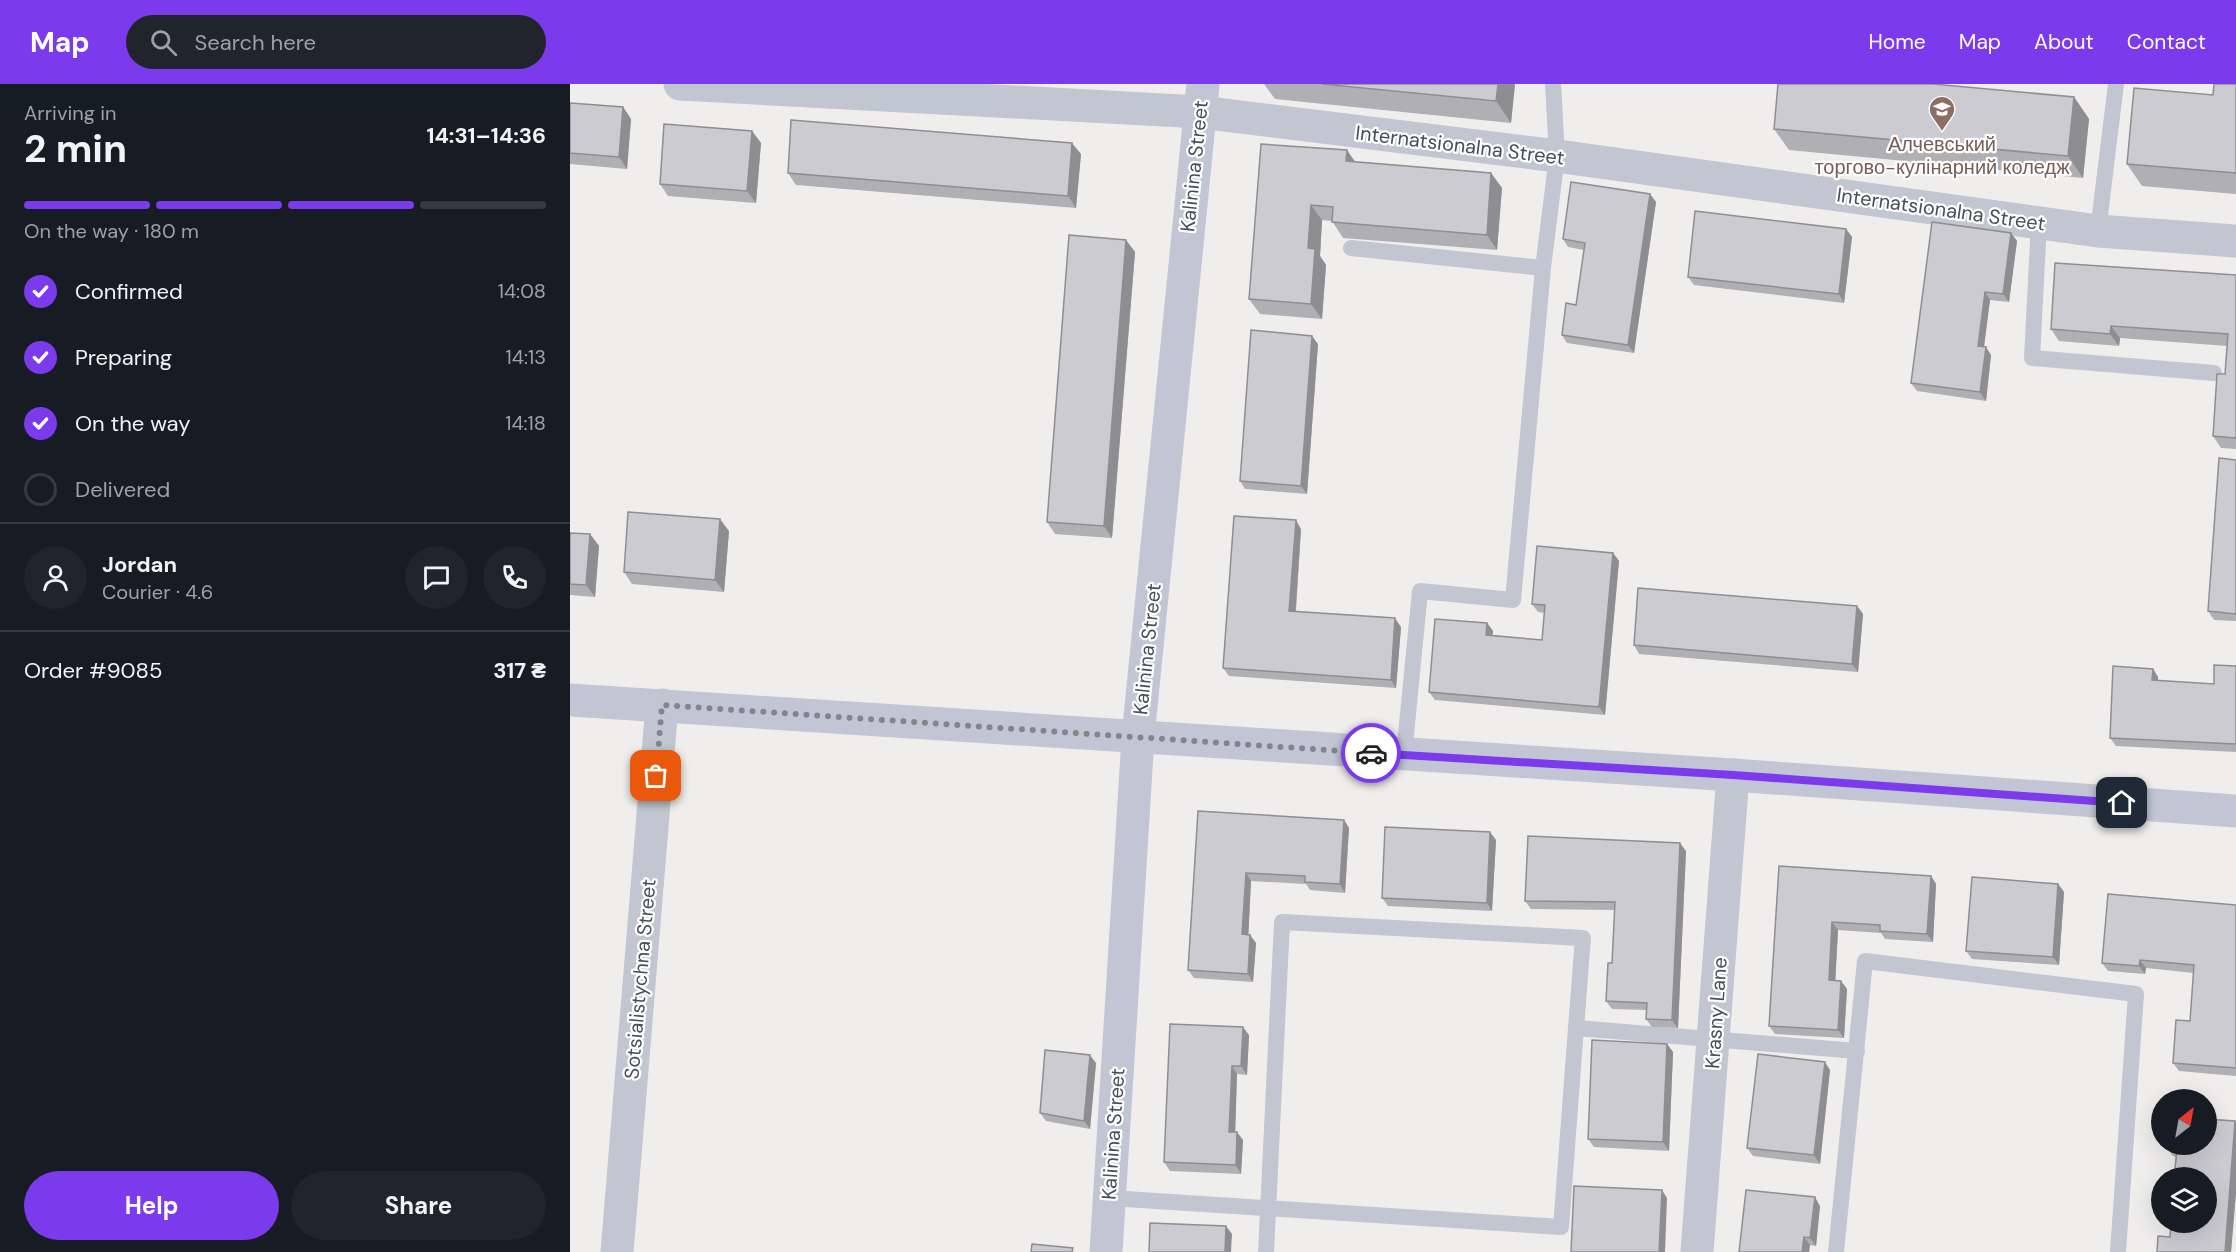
<!DOCTYPE html>
<meta charset="utf-8">
<style>
:root{--surface:#171b24;--page:#20242c;--text:#f1f3f6;--muted:#9ea1a6;--line:#363941;--accent:#7c3aed}
body{margin:0;font-family:"DM Sans",sans-serif;background:var(--page);color:var(--text);height:100vh;display:flex;flex-direction:column;font-size:22px;white-space:nowrap}
*{box-sizing:border-box;margin:0}
p{font-size:20px;color:var(--muted)}
.icon{flex:none;width:33px;height:33px;fill:none;stroke:currentColor;stroke-width:2;stroke-linecap:round;stroke-linejoin:round}
.map{position:relative;flex:1;overflow:hidden}
.details{display:flex;flex-direction:column;background:var(--surface);width:570px}
.details>*{flex:none}
.needle{width:39px;rotate:31deg}
.controls{position:absolute;left:1581px;top:1005px;display:grid;gap:12px}
.controls a{display:grid;place-items:center;width:66px;height:66px;border-radius:50%;background:var(--surface);box-shadow:0 6px 24px #0002;font-size:30px}
.pin{position:absolute;display:grid;place-items:center;width:51px;height:51px;color:#fff;margin:-26px;border-radius:12px;box-shadow:0 3px 9px #0006}
.courier{position:absolute;display:grid;place-items:center;width:60px;height:60px;margin:-30px;border:4px solid #7c3aed;border-radius:50%;background:#fff;color:#222;box-shadow:0 2px 8px #0007}
.head em{font-style:normal;font-weight:700}
.head div{display:flex;flex-direction:column-reverse}
.head{display:flex;align-items:center;justify-content:space-between;height:102px;padding:0 24px}
h1{font-size:39px;font-weight:700;line-height:45px}
.bar{display:grid;grid-template-columns:repeat(4,1fr);gap:9px 6px;align-content:center;height:72px;padding:0 24px}
.bar i{height:8px;border-radius:4px;background:var(--line)}
.bar .on{background:var(--accent)}
.bar p{grid-column:span 4}
.line{display:flex;align-items:center;gap:15px;padding:0 24px;border-top:2px solid var(--line)}
.line div{flex:1}
.round{display:grid;place-items:center;flex:none;width:63px;height:63px;border-radius:32px;background:var(--page)}
ol{padding:0 24px;list-style:none}
li{display:flex;align-items:center;gap:18px;height:66px}
li p{margin-inline-start:auto}
li .icon{padding:6px;border-radius:50%;background:var(--accent);color:#fff;stroke-width:4}
li:last-child{color:var(--muted)}
li i{width:33px;height:33px;border:3px solid var(--line);border-radius:50%}
.primary-button{display:flex;gap:12px;margin-top:auto;padding:12px 24px}
.primary-button a{flex:1;height:69px;border-radius:36px;background:var(--accent);color:#fff;font-size:24px;font-weight:700;line-height:69px;text-align:center}
.primary-button a+a{background:var(--page);color:var(--text)}
header{display:flex;align-items:center;gap:36px;box-sizing:border-box;height:84px;padding:0 30px;background:var(--accent);color:#fff}
header strong{font-size:28px}
nav{display:flex;gap:33px;margin-inline-start:auto;font-size:21px}
.search{width:420px;height:54px;background:var(--page);display:flex;align-items:center;gap:15px;box-sizing:border-box;padding:0 21px;border-radius:33px;color:var(--muted);font-size:22px}
main{display:flex;flex:1;min-height:0}
.map>svg:first-child{display:block}
</style>
<header>
<strong>Map</strong>
<div class="search"><svg class="icon" aria-label="search" viewBox="0 0 24 24"><circle cx="10" cy="10" r="6"/><path d="M15 15l6 6"/></svg>Search here</div>
<nav><a>Home</a><a>Map</a><a>About</a><a>Contact</a></nav>
</header>
<main>
<section class="details">
<div class="head"><div><h1>2 min</h1><p>Arriving in</p></div><em>14:31–14:36</em></div>
<div class="bar"><i class="on"></i><i class="on"></i><i class="on"></i><i></i><p>On the way · 180 m</p></div>
<ol>
<li><svg class="icon" aria-label="check" viewBox="0 0 24 24"><path d="M5 12l5 5 9-10"/></svg>Confirmed<p>14:08</p></li>
<li><svg class="icon" aria-label="check" viewBox="0 0 24 24"><path d="M5 12l5 5 9-10"/></svg>Preparing<p>14:13</p></li>
<li><svg class="icon" aria-label="check" viewBox="0 0 24 24"><path d="M5 12l5 5 9-10"/></svg>On the way<p>14:18</p></li>
<li><i></i>Delivered</li>
</ol>
<div class="line" style="height:108px"><a class="round"><svg class="icon" aria-label="person" viewBox="0 0 24 24"><circle cx="12" cy="8" r="4"/><path d="M4 21q1-7 8-7t8 7"/></svg></a><div><b>Jordan</b><p>Courier · 4.6</p></div><a class="round"><svg class="icon" aria-label="chat" viewBox="0 0 24 24"><path d="M4 5h16v11H9l-5 4z"/></svg></a><a class="round"><svg class="icon" aria-label="phone" viewBox="0 0 24 24"><path d="M5 4h4l2 5-3 2q2 4 5 5l2-3 5 2v4C11 20 4 13 5 4z"/></svg></a></div>
<div class="line" style="height:78px"><div>Order #9085</div><b>317 ₴</b></div>
<div class="primary-button"><a>Help</a><a>Share</a></div>
</section>
<div class="map">
<svg width="1666" height="1168" viewBox="0 0 1666 1168">
<rect width="100%" height="100%" fill="#f0eeed"/>
<g fill="none" stroke-linecap="round" stroke-linejoin="round">
<path stroke="#c2c6d1" stroke-width="16" d="M1469,138L1462,274L1644,289
M1528,147L1546,0
M781,164L973,184
M834,671L850,507L943,516L973,184L987,72L983,0
M540,1114L991,1143L1006,944
M696,1168L712,838L1013,854L1006,944L1287,967
M1266,1168L1295,877L1566,910L1548,1168"/>
<path stroke="#c2c6d1" stroke-width="33" d="M110,0L630,28L987,72L1528,147L1666,157
M47,1168L92,621
M1127,1168L1163,691"/>
<path stroke="#c2c6d4" stroke-width="33" d="M0,616L1163,691L1666,727
M536,1168L568,653L633,0"/>
</g>
<path fill="#afafb4" d="M694,0H945L941,39L705,15Z
M1666,0V110L1572,102L1557,80L1643,11Z
M1504,13L1519,35L1513,94L1219,66L1204,45Z
M0,19L53,23L61,35L57,85L0,80Z
M182,47L191,59L186,119L98,112L90,100Z
M691,60L785,78L921,89L932,104L927,166L773,154L762,137L752,136L750,172L756,181L752,235L690,230L679,215Z
M511,70L506,124L226,101L218,89Z
M1080,110L1086,118L1064,269L997,259L992,251L1006,221L1014,166L998,163L993,155Z
M1276,145L1282,153L1274,219L1124,201L1118,193Z
M1441,149L1447,157L1439,218L1420,216L1414,263L1421,271L1416,317L1347,307L1341,299Z
M556,156L565,168L542,454L485,450L477,438Z
M1666,191V365L1651,364L1643,352L1655,290L1657,262L1550,254L1549,262L1489,257L1481,245Z
M748,260L737,410L675,405L670,397Z
M1666,376V537L1644,536L1638,527Z
M731,445L726,527L831,543L826,604L659,592L653,584Z
M159,447L154,508L62,500L54,488Z
M0,449L20,450L29,462L25,513L0,511Z
M1043,469L1049,477L1035,631L865,616L859,608L917,539L923,547L922,551L972,556L975,529L968,528L962,520Z
M1287,522L1293,530L1288,588L1069,570L1064,561Z
M1666,582V668L1546,662L1540,654L1583,585L1588,593V597L1644,600Z
M628,727L774,736L779,744L775,809L740,806L736,800L681,797L678,851H680L686,859L683,898L624,894L618,886Z
M926,756L922,827L818,822L812,814Z
M1116,767L1108,944L1082,943L1076,935L1077,926L1042,925L1036,917L1042,879L1045,826L961,825L955,817Z
M1209,782L1361,792L1366,800L1363,858L1315,855L1311,849L1268,846L1265,896L1271,897L1277,905L1274,954L1205,950L1199,942Z
M1488,800L1494,808L1489,881L1402,875L1396,867Z
M1666,821V992L1609,987L1603,979L1620,937L1624,889L1576,884L1575,890L1538,887L1532,879Z
M679,951L677,991L667,990L665,1048L673,1056L671,1090L600,1087L594,1078Z
M1097,960L1103,968L1099,1067L1024,1063L1018,1055Z
M526,979L520,1045L476,1037L470,1029Z
M1260,986L1250,1080L1183,1072L1177,1064Z
M1665,1037L1666,1038V1108L1661,1168H1587L1600,1153L1606,1073L1603,1072L1597,1064Z
M1250,1122L1246,1162L1240,1161L1239,1168H1169Z"/>
<path fill="#8e8e92" d="M928,0H945L941,39L926,17Z
M1504,13L1519,35L1513,94L1498,72Z
M53,23L61,35L57,85L49,73Z
M182,47L191,59L186,119L177,107Z
M502,59L511,70L506,124L498,112Z
M777,66L788,82L776,77Z
M921,89L932,104L927,166L917,151Z
M1080,110L1086,118L1064,269L1058,261Z
M741,121L752,136L750,172L756,181L752,235L741,220L738,164Z
M1276,145L1282,153L1274,219L1269,210Z
M1441,149L1447,157L1439,218L1433,210Z
M556,156L565,168L542,454L534,442Z
M1415,208L1420,216L1413,270L1408,262Z
M1541,242L1550,254L1549,262L1540,250Z
M742,252L748,260L737,410L731,402Z
M1416,263L1421,271L1416,317L1410,308Z
M150,435L159,447L154,508L145,496Z
M726,436L731,445L725,535L719,527Z
M20,450L29,462L25,513L16,501Z
M1043,469L1049,477L1035,631L1029,623Z
M1287,522L1293,530L1288,588L1282,580Z
M825,534L831,543L826,604L821,596Z
M917,539L923,547L922,559L916,551Z
M1583,585L1588,593V605L1582,596Z
M774,736L779,744L775,809L770,800Z
M920,748L926,756L922,827L917,819Z
M1110,759L1116,767L1108,944L1102,936Z
M676,789L681,797L678,859L672,850Z
M1361,792L1366,800L1363,858L1357,850Z
M1488,800L1494,808L1489,881L1483,873Z
M1262,838L1268,846L1265,904L1259,896Z
M680,851L686,859L683,898L678,890Z
M1570,876L1576,884L1575,890L1569,882Z
M1271,897L1277,905L1274,954L1268,946Z
M673,943L679,951L677,991L671,982Z
M1097,960L1103,968L1099,1067L1093,1058Z
M520,971L526,979L520,1045L514,1037Z
M1255,978L1260,986L1250,1080L1244,1071Z
M662,982L667,990L665,1056L659,1048Z
M1665,1037L1666,1038V1108L1661,1168H1655Z
M667,1048L673,1056L671,1090L666,1081Z
M1092,1106L1097,1114L1095,1168H1089Z
M1245,1113L1250,1122L1246,1162L1240,1154Z
M656,1142L662,1150L661,1168H655Z
M1234,1153L1240,1161L1239,1168H1232Z"/>
<path fill="#cbcbd1" stroke="#8e8e92" stroke-width="1.5" d="M752,0H928L926,17Z
M1208,0H1363L1504,13L1498,72L1204,45Z
M1644,0H1666V89L1557,80L1564,4L1643,11Z
M0,19L53,23L49,73L0,69Z
M221,36L502,59L498,112L218,89Z
M94,40L182,47L177,107L90,100Z
M691,60L777,66L776,77L921,89L917,151L762,138L763,123L741,121L738,164L745,165L741,220L679,215Z
M1001,98L1080,110L1058,261L992,251L996,219L1006,221L1015,159L993,155Z
M1125,127L1276,145L1269,210L1118,193Z
M1362,138L1441,149L1433,210L1415,208L1408,262L1416,263L1410,308L1341,299Z
M499,151L556,156L534,442L477,438Z
M1485,179L1666,191V354L1643,352L1647,290H1655L1658,250L1541,242L1540,250L1481,245Z
M681,246L742,252L731,402L670,397Z
M1649,374L1666,376V530L1638,527Z
M58,428L150,435L145,496L54,488Z
M664,432L726,436L719,527L825,534L821,596L653,584Z
M0,449L20,450L16,501L0,500Z
M967,462L1043,469L1029,623L859,608L865,535L917,539L916,551L972,556L975,521L962,520Z
M1068,504L1287,522L1282,580L1064,561Z
M1644,581L1666,582V660L1540,654L1543,582L1583,585L1582,596L1644,600Z
M628,727L774,736L770,800L735,798V792L676,789L672,850L680,851L678,890L618,886Z
M815,743L920,748L917,819L812,814Z
M958,752L1110,759L1102,936L1076,935L1077,919L1036,917L1038,879H1042L1045,818L955,817Z
M1209,782L1361,792L1357,850L1310,847V841L1262,838L1259,896L1271,897L1268,946L1199,942Z
M1402,793L1488,800L1483,873L1396,867Z
M1538,810L1666,821V984L1603,979L1606,936L1620,937L1624,881L1570,876L1569,882L1532,879Z
M600,940L673,943L671,982H662L659,1048H667L666,1081L594,1078Z
M1022,956L1097,960L1093,1058L1018,1055Z
M475,966L520,971L514,1037L470,1029Z
M1188,970L1255,978L1244,1071L1177,1064Z
M1636,1035L1665,1037L1655,1168H1587L1588,1152L1600,1153L1601,1138H1636V1094H1604L1607,1065L1597,1064V1060H1636Z
M1004,1102L1092,1106L1089,1168H1001Z
M1176,1106L1245,1113L1240,1154L1234,1153L1232,1168H1169Z
M580,1139L656,1142L655,1168H579Z
M462,1160L503,1164L502,1168H461Z"/>
<g fill="none" stroke-linecap="round" stroke-linejoin="round">
<path stroke="#83858c" stroke-width="6" stroke-dasharray="0 10.8" d="M86,692L92,621L801,669"/>
<path stroke="#7c3aed" stroke-width="8" d="M801,669L1163,691L1552,719"/>
</g>
<defs>
<g id="university-pin" transform="scale(1.35)"><path d="M0 17L-7.5 6A9.5 9.5 0 1 1 7.5 6Z" fill="#8d6e63" stroke="#fff"/><path d="M0-5L7-2L0 1L-7-2ZM-4 1L0 2.5L4 1V4Q0 6-4 4Z" fill="#fff"/></g>
</defs>
<g fill-rule="evenodd">
<use href="#university-pin" x="1372" y="25"/>
</g>
<g text-anchor="middle" dominant-baseline="central" stroke-width="4.5" stroke-linejoin="round" paint-order="stroke">
<g font-size="20" fill="#785e54" stroke="#fff">
<text x="1372" y="60">Алчевський<tspan x="1372" dy="23">торгово-кулінарний коледж</tspan></text>
</g>
<g font-size="20" fill="#484d58" stroke="#fff">
<text transform="translate(890 61) rotate(7)">Internatsionalna Street</text>
<text transform="translate(624 82) rotate(-84)">Kalinina Street</text>
<text transform="translate(1371 125) rotate(8)">Internatsionalna Street</text>
<text transform="translate(577 565) rotate(-84)">Kalinina Street</text>
<text transform="translate(70 895) rotate(-85)">Sotsialistychna Street</text>
<text transform="translate(1146 929) rotate(-86)">Krasny Lane</text>
<text transform="translate(543 1050) rotate(-86)">Kalinina Street</text>
</g>
</g>
</svg>
<div class="controls">
<a><svg class="needle" viewBox="-14 -14 28 28"><path d="M0-13l5 13h-10z" fill="#e53935"/><path d="M0 13l5-13h-10z" fill="#9ea1a6"/></svg></a>
<a><svg class="icon" aria-label="layers" viewBox="0 0 24 24"><path d="M12 4l9 5-9 5-9-5zM3 14l9 5 9-5"/></svg></a>
</div>
<div class="pin" style="left:86px;top:692px;background:#ea580c"><svg class="icon" aria-label="bag" viewBox="0 0 24 24"><path d="M5 8h14l-1 12H6zM9 8a3 3 0 0 1 6 0"/></svg></div>
<div class="pin" style="left:1552px;top:719px;background:#1f2937"><svg class="icon" aria-label="home" viewBox="0 0 24 24"><path d="M3 11l9-7 9 7M6 9v11h12V9"/></svg></div>
<div class="courier" style="left:801px;top:669px"><svg class="icon" aria-label="car" viewBox="0 0 24 24"><path d="M5 17H2v-5l4-1 3-4h7l3 4 3 1v5h-3M9 17h6M6 11h13"/><circle cx="7" cy="17" r="2"/><circle cx="17" cy="17" r="2"/></svg></div>
</div>
</main>
